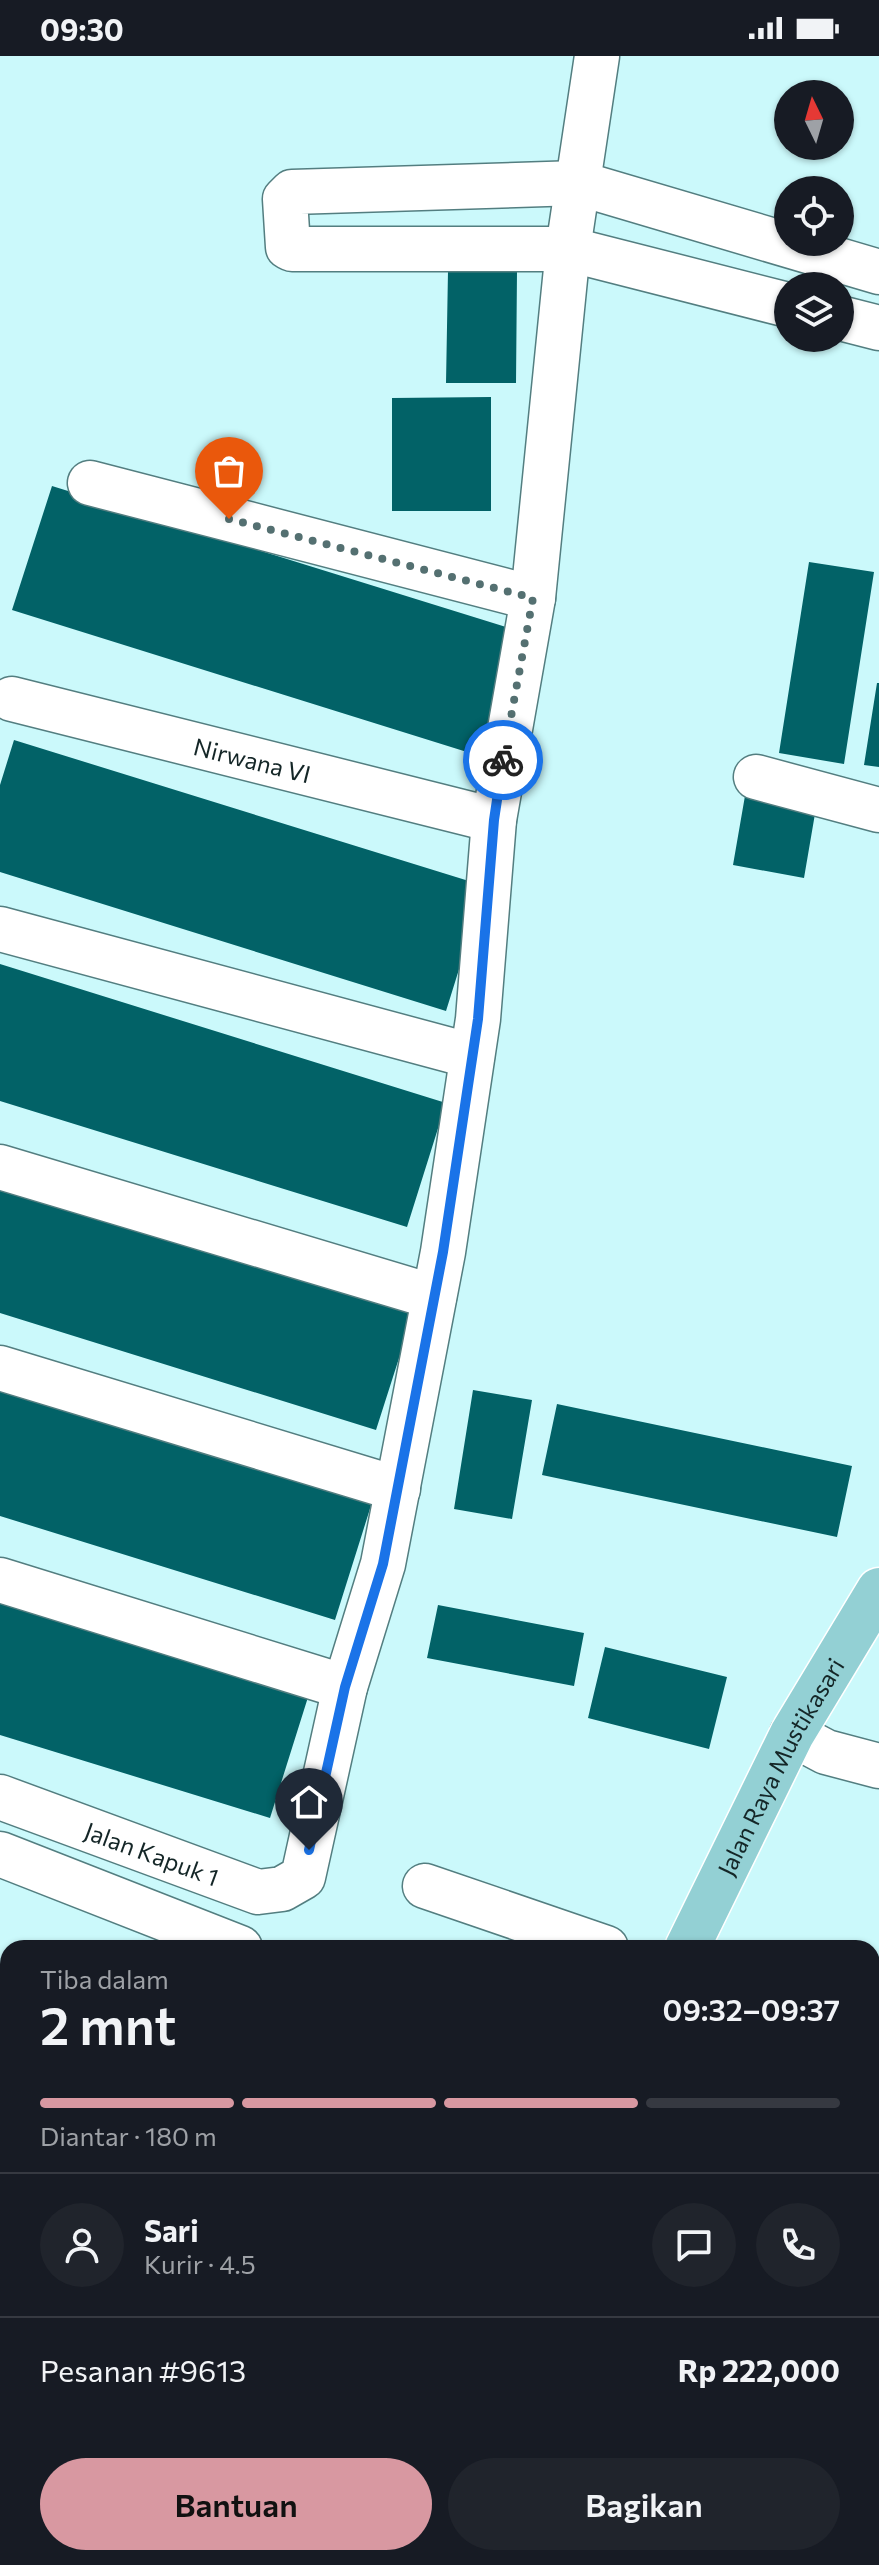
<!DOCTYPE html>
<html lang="id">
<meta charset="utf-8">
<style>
:root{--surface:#171b24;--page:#20242c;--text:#f1f3f6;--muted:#9ea1a6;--line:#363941;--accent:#d898a1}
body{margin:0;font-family:Commissioner,sans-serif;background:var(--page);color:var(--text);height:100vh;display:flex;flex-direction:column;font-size:30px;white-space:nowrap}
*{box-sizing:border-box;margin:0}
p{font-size:26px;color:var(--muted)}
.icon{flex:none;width:44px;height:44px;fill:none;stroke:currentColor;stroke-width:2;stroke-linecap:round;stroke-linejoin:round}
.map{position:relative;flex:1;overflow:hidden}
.details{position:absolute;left:0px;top:1884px;width:880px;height:626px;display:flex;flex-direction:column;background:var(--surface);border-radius:24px 24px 0 0;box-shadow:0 2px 6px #0004}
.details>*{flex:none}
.needle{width:52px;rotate:355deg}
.fabs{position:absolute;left:774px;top:24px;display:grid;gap:16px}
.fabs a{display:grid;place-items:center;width:80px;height:80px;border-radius:50%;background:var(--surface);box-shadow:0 2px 6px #0004;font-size:40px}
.pin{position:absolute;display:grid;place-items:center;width:68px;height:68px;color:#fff;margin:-82px -34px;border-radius:50% 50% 50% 0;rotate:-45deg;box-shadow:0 0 8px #0007}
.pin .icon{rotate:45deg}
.courier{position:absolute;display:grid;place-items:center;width:80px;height:80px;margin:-40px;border:6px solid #1a73e8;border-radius:50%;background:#fff;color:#222;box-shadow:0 2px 10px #0007}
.head em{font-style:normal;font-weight:600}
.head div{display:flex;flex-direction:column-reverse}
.head{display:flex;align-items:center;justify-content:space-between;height:136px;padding:0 40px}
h1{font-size:52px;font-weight:600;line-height:60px}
.bar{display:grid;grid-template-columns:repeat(4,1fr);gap:12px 8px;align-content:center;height:96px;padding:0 40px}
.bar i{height:10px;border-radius:6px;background:var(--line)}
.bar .current{background:var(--accent)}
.bar p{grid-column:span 4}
.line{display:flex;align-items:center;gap:20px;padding:0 40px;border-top:2px solid var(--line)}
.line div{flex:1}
.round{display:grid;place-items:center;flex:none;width:84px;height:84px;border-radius:42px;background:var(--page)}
.primary-button{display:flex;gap:16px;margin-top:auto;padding:16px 40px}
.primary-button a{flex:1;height:92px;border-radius:48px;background:var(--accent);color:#111;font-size:32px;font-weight:600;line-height:92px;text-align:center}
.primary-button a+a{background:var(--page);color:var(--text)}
.status{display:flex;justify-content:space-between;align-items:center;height:56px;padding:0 40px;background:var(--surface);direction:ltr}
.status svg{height:22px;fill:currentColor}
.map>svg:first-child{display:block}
</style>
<div class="status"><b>09:30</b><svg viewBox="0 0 49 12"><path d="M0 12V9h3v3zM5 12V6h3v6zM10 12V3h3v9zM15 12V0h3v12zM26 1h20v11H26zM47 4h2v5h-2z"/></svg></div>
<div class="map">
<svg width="879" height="2509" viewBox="0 0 879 2509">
<rect width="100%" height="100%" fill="#cbf9fb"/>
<path fill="#026267" d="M448,215H517L516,327H446Z
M491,341V455H392V342Z
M52,430L522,576L483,701L12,554Z
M809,506L874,516L844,708L779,697Z
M877,627H879V711L864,709Z
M14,684L485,830L446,955L0,816V729Z
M746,734L817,746L804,822L733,809Z
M0,908L446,1047L407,1171L0,1045Z
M0,1121L416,1249L376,1374L0,1257Z
M0,1323L374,1440L335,1564L0,1460Z
M473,1334L532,1344L512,1463L454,1453Z
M557,1348L852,1410L837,1481L542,1419Z
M0,1542L309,1638L270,1762L0,1679Z
M438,1549L584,1577L574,1630L427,1602Z
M605,1591L727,1621L709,1693L588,1662Z
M8,2021V2150L0,2146V2039Z
M879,2421V2451L872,2449Z"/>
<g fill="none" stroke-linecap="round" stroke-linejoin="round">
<g stroke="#537e80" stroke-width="47">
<g id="minor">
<path d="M788,249L568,193H292L288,191L285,143L292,136L578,127L879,216"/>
<path d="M840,262L879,272"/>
<path d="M90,427L533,542"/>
<path id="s1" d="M12,643L494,764"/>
<path d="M756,721L879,754"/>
<path d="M0,873L472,1000"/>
<path d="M0,1111L434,1241"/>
<path d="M0,1312L398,1433"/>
<path d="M0,1524L345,1631"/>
<path d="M792,1678L826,1696L879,1710"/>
<path id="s2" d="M0,1741L258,1836L282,1833L303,1821L345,1631L383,1508L443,1196L478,963L494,764L533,542L568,193L597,0"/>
<path d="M0,1798L240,1892"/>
<path d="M425,1830L606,1892"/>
<path d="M872,2104L879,2106"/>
<path d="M705,2502L721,2509"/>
</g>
</g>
<g stroke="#fff" stroke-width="47">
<g id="major">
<path id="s3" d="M687,1892L792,1678L879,1534"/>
<path d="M417,2509L420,2502"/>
</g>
</g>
<use href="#minor" stroke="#fff" stroke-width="44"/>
<use href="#major" stroke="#93d0d4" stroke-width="44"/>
</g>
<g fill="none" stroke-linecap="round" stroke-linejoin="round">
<path stroke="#547071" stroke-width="8" stroke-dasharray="0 14.4" d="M229,463L533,542L503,704"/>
<path stroke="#1a73e8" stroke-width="10" d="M309,1794L345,1631L383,1508L443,1196L478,963L494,764L503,704"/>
</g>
<g text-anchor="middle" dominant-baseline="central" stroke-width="8" stroke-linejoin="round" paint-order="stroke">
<g font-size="24" fill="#142627" stroke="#f5fefe">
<text stroke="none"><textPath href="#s1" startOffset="248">Nirwana VI</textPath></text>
<text stroke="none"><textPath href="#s3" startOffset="204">Jalan Raya Mustikasari</textPath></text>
<text stroke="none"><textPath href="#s2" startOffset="162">Jalan Kapuk 1</textPath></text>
</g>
</g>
</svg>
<div class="fabs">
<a><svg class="needle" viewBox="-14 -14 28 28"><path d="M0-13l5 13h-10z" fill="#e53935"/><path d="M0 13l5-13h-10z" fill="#9ea1a6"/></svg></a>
<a><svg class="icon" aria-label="locate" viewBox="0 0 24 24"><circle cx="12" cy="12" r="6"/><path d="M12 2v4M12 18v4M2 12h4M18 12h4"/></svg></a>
<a><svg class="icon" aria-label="layers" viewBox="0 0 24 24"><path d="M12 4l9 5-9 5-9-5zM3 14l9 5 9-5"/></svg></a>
</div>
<div class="pin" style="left:229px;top:463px;background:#ea580c"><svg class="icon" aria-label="bag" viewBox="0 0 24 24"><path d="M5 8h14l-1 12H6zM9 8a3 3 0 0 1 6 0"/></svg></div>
<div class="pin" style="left:309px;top:1794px;background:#1f2937"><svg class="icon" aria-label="home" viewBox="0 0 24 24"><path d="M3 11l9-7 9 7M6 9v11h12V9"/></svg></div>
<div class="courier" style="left:503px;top:704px"><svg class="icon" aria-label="bike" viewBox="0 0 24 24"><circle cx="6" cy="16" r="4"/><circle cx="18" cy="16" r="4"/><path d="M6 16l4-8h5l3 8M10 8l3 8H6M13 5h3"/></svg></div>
<section class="details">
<div class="head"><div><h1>2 mnt</h1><p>Tiba dalam</p></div><em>09:32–09:37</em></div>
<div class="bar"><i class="current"></i><i class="current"></i><i class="current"></i><i></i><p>Diantar · 180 m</p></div>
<div class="line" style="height:144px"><a class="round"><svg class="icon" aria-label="person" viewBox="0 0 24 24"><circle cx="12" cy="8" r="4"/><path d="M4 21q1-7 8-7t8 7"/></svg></a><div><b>Sari</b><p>Kurir · 4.5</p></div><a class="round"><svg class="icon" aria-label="chat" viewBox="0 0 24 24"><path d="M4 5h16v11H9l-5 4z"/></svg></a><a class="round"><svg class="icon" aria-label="phone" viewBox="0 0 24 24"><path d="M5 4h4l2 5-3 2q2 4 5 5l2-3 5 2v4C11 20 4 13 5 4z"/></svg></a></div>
<div class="line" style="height:104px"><div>Pesanan #9613</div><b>Rp 222,000</b></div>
<div class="primary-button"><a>Bantuan</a><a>Bagikan</a></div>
</section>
</div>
